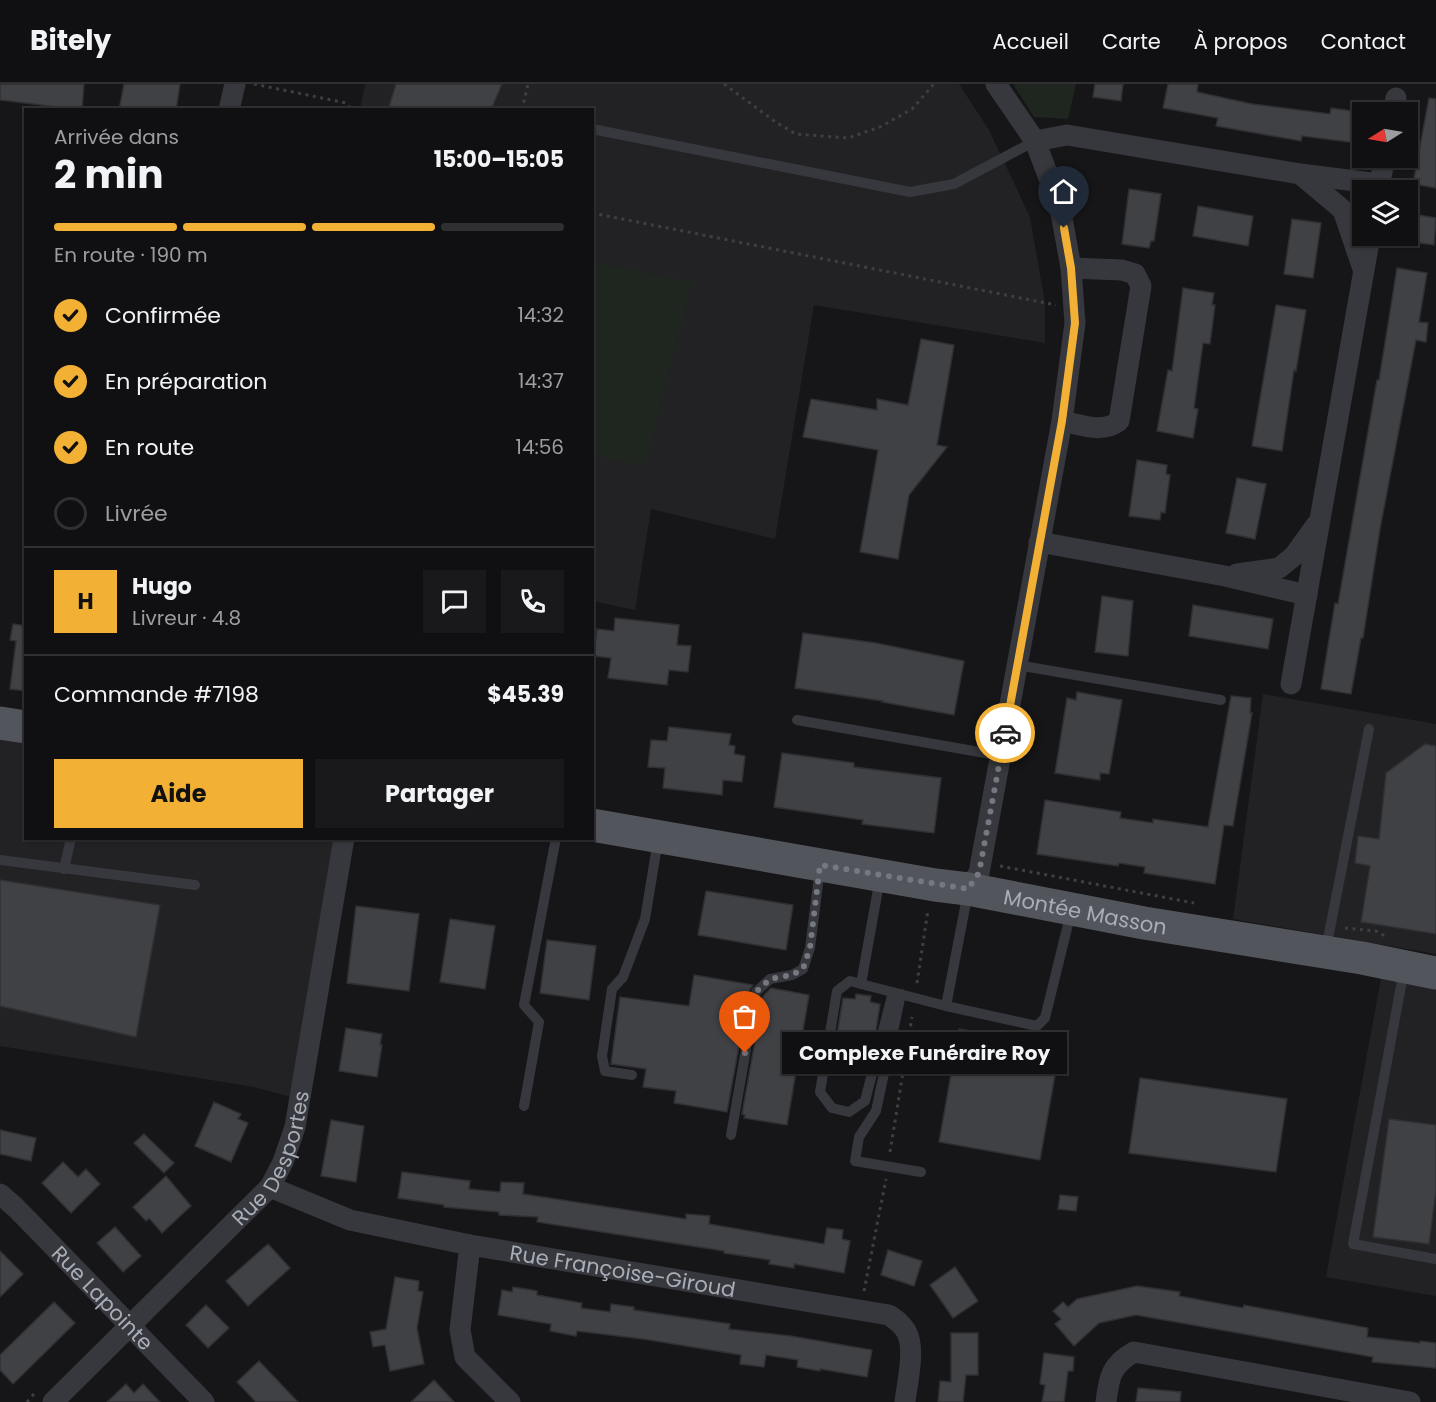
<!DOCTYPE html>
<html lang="fr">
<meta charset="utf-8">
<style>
:root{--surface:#101012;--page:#19191b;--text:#f1f3f6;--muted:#9c9d9f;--line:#303032;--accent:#f2b134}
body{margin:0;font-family:Poppins,sans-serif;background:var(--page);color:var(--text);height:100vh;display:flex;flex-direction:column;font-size:22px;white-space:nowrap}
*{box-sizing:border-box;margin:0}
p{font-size:20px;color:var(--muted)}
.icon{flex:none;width:33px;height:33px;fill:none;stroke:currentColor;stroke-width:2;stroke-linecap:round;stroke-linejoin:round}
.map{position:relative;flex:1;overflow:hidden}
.panel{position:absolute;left:24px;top:24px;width:570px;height:732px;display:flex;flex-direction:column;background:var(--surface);border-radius:0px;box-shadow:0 2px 4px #0004,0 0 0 2px var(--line)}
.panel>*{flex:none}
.needle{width:39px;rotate:259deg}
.controls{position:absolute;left:1352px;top:18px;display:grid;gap:12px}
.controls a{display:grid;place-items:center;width:66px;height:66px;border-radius:0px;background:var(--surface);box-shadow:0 2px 4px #0004,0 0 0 2px var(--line);font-size:30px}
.pin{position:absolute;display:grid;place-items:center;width:51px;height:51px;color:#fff;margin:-62px -26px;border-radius:50% 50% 50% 0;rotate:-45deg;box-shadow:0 0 6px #0007}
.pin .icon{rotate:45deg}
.courier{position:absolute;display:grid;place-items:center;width:60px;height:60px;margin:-30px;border:4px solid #f2b134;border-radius:50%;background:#fff;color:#222;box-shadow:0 2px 8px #0007}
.bubble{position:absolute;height:42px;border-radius:0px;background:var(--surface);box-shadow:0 2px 4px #0004,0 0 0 2px var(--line);font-size:20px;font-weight:700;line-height:42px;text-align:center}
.overview em{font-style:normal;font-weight:700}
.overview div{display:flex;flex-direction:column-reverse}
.overview{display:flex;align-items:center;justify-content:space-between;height:102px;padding:0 30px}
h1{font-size:39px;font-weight:700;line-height:45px}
.bar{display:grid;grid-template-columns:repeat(4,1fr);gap:9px 6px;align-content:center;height:72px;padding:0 30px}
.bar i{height:8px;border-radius:4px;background:var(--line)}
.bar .active{background:var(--accent)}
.bar p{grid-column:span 4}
.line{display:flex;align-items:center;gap:15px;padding:0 30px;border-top:2px solid var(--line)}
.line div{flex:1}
.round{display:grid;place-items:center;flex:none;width:63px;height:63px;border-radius:0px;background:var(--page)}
ol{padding:0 30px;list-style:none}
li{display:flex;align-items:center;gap:18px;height:66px}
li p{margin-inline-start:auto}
li .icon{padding:6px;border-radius:50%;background:var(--accent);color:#111;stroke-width:4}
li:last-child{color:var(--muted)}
li i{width:33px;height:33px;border:3px solid var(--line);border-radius:50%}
.primary-button{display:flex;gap:12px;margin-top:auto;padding:12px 30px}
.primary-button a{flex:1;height:69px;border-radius:0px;background:var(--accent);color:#111;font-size:24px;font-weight:700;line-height:69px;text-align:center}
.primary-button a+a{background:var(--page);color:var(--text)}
header{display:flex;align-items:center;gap:36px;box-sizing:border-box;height:84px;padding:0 30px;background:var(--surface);border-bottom:2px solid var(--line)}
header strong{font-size:28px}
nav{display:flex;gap:33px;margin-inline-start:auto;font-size:21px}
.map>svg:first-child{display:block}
</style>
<header>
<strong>Bitely</strong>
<nav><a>Accueil</a><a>Carte</a><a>À propos</a><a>Contact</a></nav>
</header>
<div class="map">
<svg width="1436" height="1318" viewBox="0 0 1436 1318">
<rect width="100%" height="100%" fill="#161618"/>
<path fill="#222225" d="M365,0H959L989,46L1030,133L1045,219V259L814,221L775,455L651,425L635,526L593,517L592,26H360Z
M1263,610L1436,640V870L1233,835Z
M0,629L25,635L26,754L340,755L298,1015L254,1003L0,962Z
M1381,894L1436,904V1212L1326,1193Z"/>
<path fill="#1e261f" d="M1013,0H1076L1068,35L1034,33Z
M592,178L692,198L645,382L593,372Z"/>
<path fill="#404145" stroke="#303034" stroke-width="1.5" d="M0,0H84L82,26L0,16Z
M124,0H180L176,26H119Z
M396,0H502L491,26H388Z
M1095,0H1123L1121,17L1093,13Z
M1168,0H1198L1197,8L1252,20L1330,30L1331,24L1360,28L1357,59L1302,52L1301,57L1216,42L1218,34L1163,24Z
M1429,14L1436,15V104L1413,100Z
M1129,105L1161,110L1154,157H1151L1149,164L1122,160Z
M1198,122L1253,132L1248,162L1193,152Z
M1407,129L1436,134L1434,161L1407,157Z
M1292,135L1321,139L1313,194L1284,190Z
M1397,184L1427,189L1419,238L1428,239L1426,258L1416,256L1380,445L1363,554H1361L1351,610L1321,605L1335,519L1338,520L1377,296H1379Z
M1183,204L1214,209L1212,221H1215L1210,260L1203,259L1194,324L1198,325L1193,354L1157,347L1168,286L1172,287Z
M1276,221L1306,226L1296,287L1294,286L1282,367L1252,362Z
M921,255L954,261L937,361L947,363L909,411L898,475L860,468L878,366L803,353L811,315L877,326V315L908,321Z
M1137,376L1167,381L1166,390L1170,391L1165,429L1161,428L1160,436L1129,432Z
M1237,394L1266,400L1255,455L1226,449Z
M1102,512L1133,517L1128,572L1095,568Z
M1193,521L1273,535L1268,565L1189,552Z
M615,534L679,541L677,561L691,562L688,588L669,586L667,601L608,594L611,574L594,572L597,545L614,547Z
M13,540L26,542V607L10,605L16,557L10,556Z
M803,549L876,559L964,577L954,631L882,618L883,617L795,604Z
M1077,608L1122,616L1109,690L1100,689V696L1055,689L1067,614L1076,616Z
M1231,612L1251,614L1250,629H1252L1233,742L1224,741L1215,800L1144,789L1145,783L1119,779L1118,782L1037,770L1045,716L1121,728L1120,734L1153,739V735L1208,743Z
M669,643L731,650L729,661L735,662L734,670L745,672L742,698L723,696L722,711L663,704L665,684L648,683L651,656L667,657Z
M1425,660L1436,662V850L1361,838L1370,782L1355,779L1358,752L1379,755L1386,689Z
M782,669L854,679V683L941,694L934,749L862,740L863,736L774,723Z
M0,796L160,821L136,953L0,922Z
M706,807L793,821L786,866L698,851Z
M356,822L419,830L409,907L347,899Z
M450,835L495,842L485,905L440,898Z
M547,856L596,862L589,916L540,909Z
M694,891L753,901L749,907L727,1028L674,1019L676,1007L643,1003L646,985L611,980L620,913L689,922Z
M771,904L809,911L787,1041L744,1034L745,1031L742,1030L763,912Z
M856,910L871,912L870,918L880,920L876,946L866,985L835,980L840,951H837L843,914L855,915Z
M346,944L382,950L380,961H382L377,993L339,987Z
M959,945L1060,963L1040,1076L939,1058Z
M1140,994L1287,1015L1276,1088L1129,1069Z
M214,1018L241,1030L238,1035L248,1039L231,1078L195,1062Z
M1389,1035L1436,1041V1107L1429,1160L1373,1153Z
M331,1036L364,1042L356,1098L321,1092Z
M0,1046L36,1054L31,1077L0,1070Z
M144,1050L174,1079L164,1089L134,1059Z
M63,1078L78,1093L86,1085L100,1100L71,1129L42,1099Z
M402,1088L470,1097L469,1105L500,1108L501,1098L524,1099L523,1110L686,1135V1130L710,1132L709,1140L824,1160L827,1144L843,1146L842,1155L850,1157L844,1189L794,1180V1184L769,1180L770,1176L724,1169V1167L537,1138L538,1133L499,1131V1128L444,1123V1121L398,1114Z
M166,1092L191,1122L162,1149L149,1134L146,1137L133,1123Z
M1060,1111L1078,1113L1076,1127L1058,1125Z
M115,1143L141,1172L123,1188L97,1159Z
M268,1160L290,1184L248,1222L226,1197Z
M888,1166L922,1177L914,1202L881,1191Z
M0,1167L23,1190L0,1213Z
M955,1183L978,1217L953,1234L930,1201Z
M395,1193L419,1197L418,1207L423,1208L417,1244L424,1280L390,1287L385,1261L373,1263L370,1248L386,1245Z
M1137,1202L1180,1208L1179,1212L1243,1224L1244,1221L1368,1244L1367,1253L1420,1259V1257L1436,1259V1284L1372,1278L1373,1273L1136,1231L1099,1239L1074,1262L1055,1240L1061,1235L1053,1227L1063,1218L1068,1223L1077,1215Z
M513,1203L537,1207V1211L582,1219L581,1224L610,1228L611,1220L634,1223V1226L730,1240L729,1245L791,1252L872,1266L867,1293L820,1285V1287L797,1283L798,1276L766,1271L764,1283L740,1280L741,1271L643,1255L577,1247L576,1252L550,1247L551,1240L498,1231L502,1206L512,1208Z
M54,1218L75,1239L13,1300L0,1286V1271Z
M206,1221L229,1244L208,1264L186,1241Z
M951,1249H978V1291H966L963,1318H938L940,1297L951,1298Z
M1044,1269L1074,1273L1073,1287H1068L1064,1318H1042L1045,1301L1040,1300Z
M259,1277L298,1318H256L237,1298Z
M434,1296L454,1318H411Z
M126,1300L134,1309L143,1300L160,1318H107Z
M1138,1304L1181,1308L1180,1318H1136Z"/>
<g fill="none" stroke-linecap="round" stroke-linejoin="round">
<path stroke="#3d3f44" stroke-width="3" stroke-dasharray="3 4.5" stroke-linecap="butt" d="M254,0L346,19L352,26
M724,0L777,39L796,50L848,54L880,43L912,25L934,0
M522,26L528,0
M592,129L1056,221
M1000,782L1194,819
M1345,844L1376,847L1385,852
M917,899L928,826
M890,1068L912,933
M864,1207L886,1095
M27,1318L34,1310"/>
<path stroke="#37383d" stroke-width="10" d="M592,45L910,108L954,100L1035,57
M1017,581L1221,616
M797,636L1002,672
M0,776L195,801
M64,785L71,754
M880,794L861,900L946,922
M968,808L946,922L1037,942L1045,934L1071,828
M1326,865L1369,645
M1404,886L1353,1160L1436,1175
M861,900L850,897L837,907L820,1008L832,1024L849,1028L865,1017L893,908
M901,910L876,1027L859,1053L855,1077L921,1088
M632,991L605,987L602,972L612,905L623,893L645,835L658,756
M524,1022L539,938L524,921L556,754
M731,1051L756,908L770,895L792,891L803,885L810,864L820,784"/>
<g stroke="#37383d" stroke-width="21">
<path d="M229,26L235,0"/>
<path d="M1393,28L1396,14"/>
<path d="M1035,57L1067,51L1300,90L1380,100"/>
<path d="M1300,90L1343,126L1363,185"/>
<path d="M1378,106L1385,74"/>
<path d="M1062,337C1082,341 1102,350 1119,337L1141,202L1135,190L1122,186L1071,184"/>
<path d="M1039,458L1225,492L1307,511"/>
<path d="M1237,490L1279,484L1294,472L1317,440"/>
<path d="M1291,600L1370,152"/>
<path d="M968,805L979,789L1062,337L1075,239L1071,184L1060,123L1035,57L996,0"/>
<path id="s1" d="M270,1103L350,1136L470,1161L889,1231C896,1236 902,1240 906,1247C916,1263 907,1300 905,1318"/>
<path id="s2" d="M0,1110L16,1124C79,1188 141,1254 204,1318"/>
<path d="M470,1161L460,1246L465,1273L510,1318"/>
<path id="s3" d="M53,1318L270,1103L283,1078L295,1043L344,754"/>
<path d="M1106,1318C1109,1293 1111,1281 1134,1268L1410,1318"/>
</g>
<g stroke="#53555c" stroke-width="33">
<path d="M0,639L26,643"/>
<path id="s4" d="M592,741L935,801L968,805L1144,839L1362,874L1436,889"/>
</g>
</g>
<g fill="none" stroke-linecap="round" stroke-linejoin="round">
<path stroke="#757880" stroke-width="6" stroke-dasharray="0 10.8" d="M745,969L756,908L770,895L792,891L803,885L810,864L820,781L968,805L979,789L1005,649"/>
<path stroke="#f2b134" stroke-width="8" d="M1005,649L1062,337L1075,239L1071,184L1064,144"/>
</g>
<g text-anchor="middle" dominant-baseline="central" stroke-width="4.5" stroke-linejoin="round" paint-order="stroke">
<g font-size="21" fill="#a8adb8" stroke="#111113">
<text stroke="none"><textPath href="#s4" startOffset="501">Montée Masson</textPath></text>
<text stroke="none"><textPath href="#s3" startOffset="332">Rue Desportes</textPath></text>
<text stroke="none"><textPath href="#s1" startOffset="364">Rue Françoise-Giroud</textPath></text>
<text stroke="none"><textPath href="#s2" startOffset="146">Rue Lapointe</textPath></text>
</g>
</g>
</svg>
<div class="controls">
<a><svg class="needle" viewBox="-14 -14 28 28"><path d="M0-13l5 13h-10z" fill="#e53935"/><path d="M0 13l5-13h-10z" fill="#9c9d9f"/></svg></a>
<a><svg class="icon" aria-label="layers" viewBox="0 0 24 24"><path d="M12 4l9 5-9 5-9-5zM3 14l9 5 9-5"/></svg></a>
</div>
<div class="pin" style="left:745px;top:969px;background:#ea580c"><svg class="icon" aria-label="bag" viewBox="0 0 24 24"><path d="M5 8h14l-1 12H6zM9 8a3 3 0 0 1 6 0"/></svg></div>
<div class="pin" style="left:1064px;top:144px;background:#1f2937"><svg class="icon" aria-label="home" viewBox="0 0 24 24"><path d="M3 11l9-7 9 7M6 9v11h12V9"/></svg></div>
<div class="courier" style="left:1005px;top:649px"><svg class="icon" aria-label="car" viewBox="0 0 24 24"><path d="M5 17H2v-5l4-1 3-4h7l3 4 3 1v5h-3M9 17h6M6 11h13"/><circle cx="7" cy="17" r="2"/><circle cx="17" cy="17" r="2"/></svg></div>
<div class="bubble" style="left:782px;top:948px;width:285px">Complexe Funéraire Roy</div>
<section class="panel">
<div class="overview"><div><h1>2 min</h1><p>Arrivée dans</p></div><em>15:00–15:05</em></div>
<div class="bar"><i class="active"></i><i class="active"></i><i class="active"></i><i></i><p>En route · 190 m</p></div>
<ol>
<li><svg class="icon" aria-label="check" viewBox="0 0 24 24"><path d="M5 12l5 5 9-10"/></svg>Confirmée<p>14:32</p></li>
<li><svg class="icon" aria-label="check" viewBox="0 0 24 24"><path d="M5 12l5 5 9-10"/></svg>En préparation<p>14:37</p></li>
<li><svg class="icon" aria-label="check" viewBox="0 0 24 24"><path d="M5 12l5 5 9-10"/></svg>En route<p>14:56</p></li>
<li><i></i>Livrée</li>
</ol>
<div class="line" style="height:108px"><b class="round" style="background:var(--accent);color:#111">H</b><div><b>Hugo</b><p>Livreur · 4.8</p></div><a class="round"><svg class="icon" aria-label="chat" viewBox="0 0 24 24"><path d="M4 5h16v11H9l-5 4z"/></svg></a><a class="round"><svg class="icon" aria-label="phone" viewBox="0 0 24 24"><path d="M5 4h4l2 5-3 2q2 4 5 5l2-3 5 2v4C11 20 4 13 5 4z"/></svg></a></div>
<div class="line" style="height:78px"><div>Commande #7198</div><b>$45.39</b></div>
<div class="primary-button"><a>Aide</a><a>Partager</a></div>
</section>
</div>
